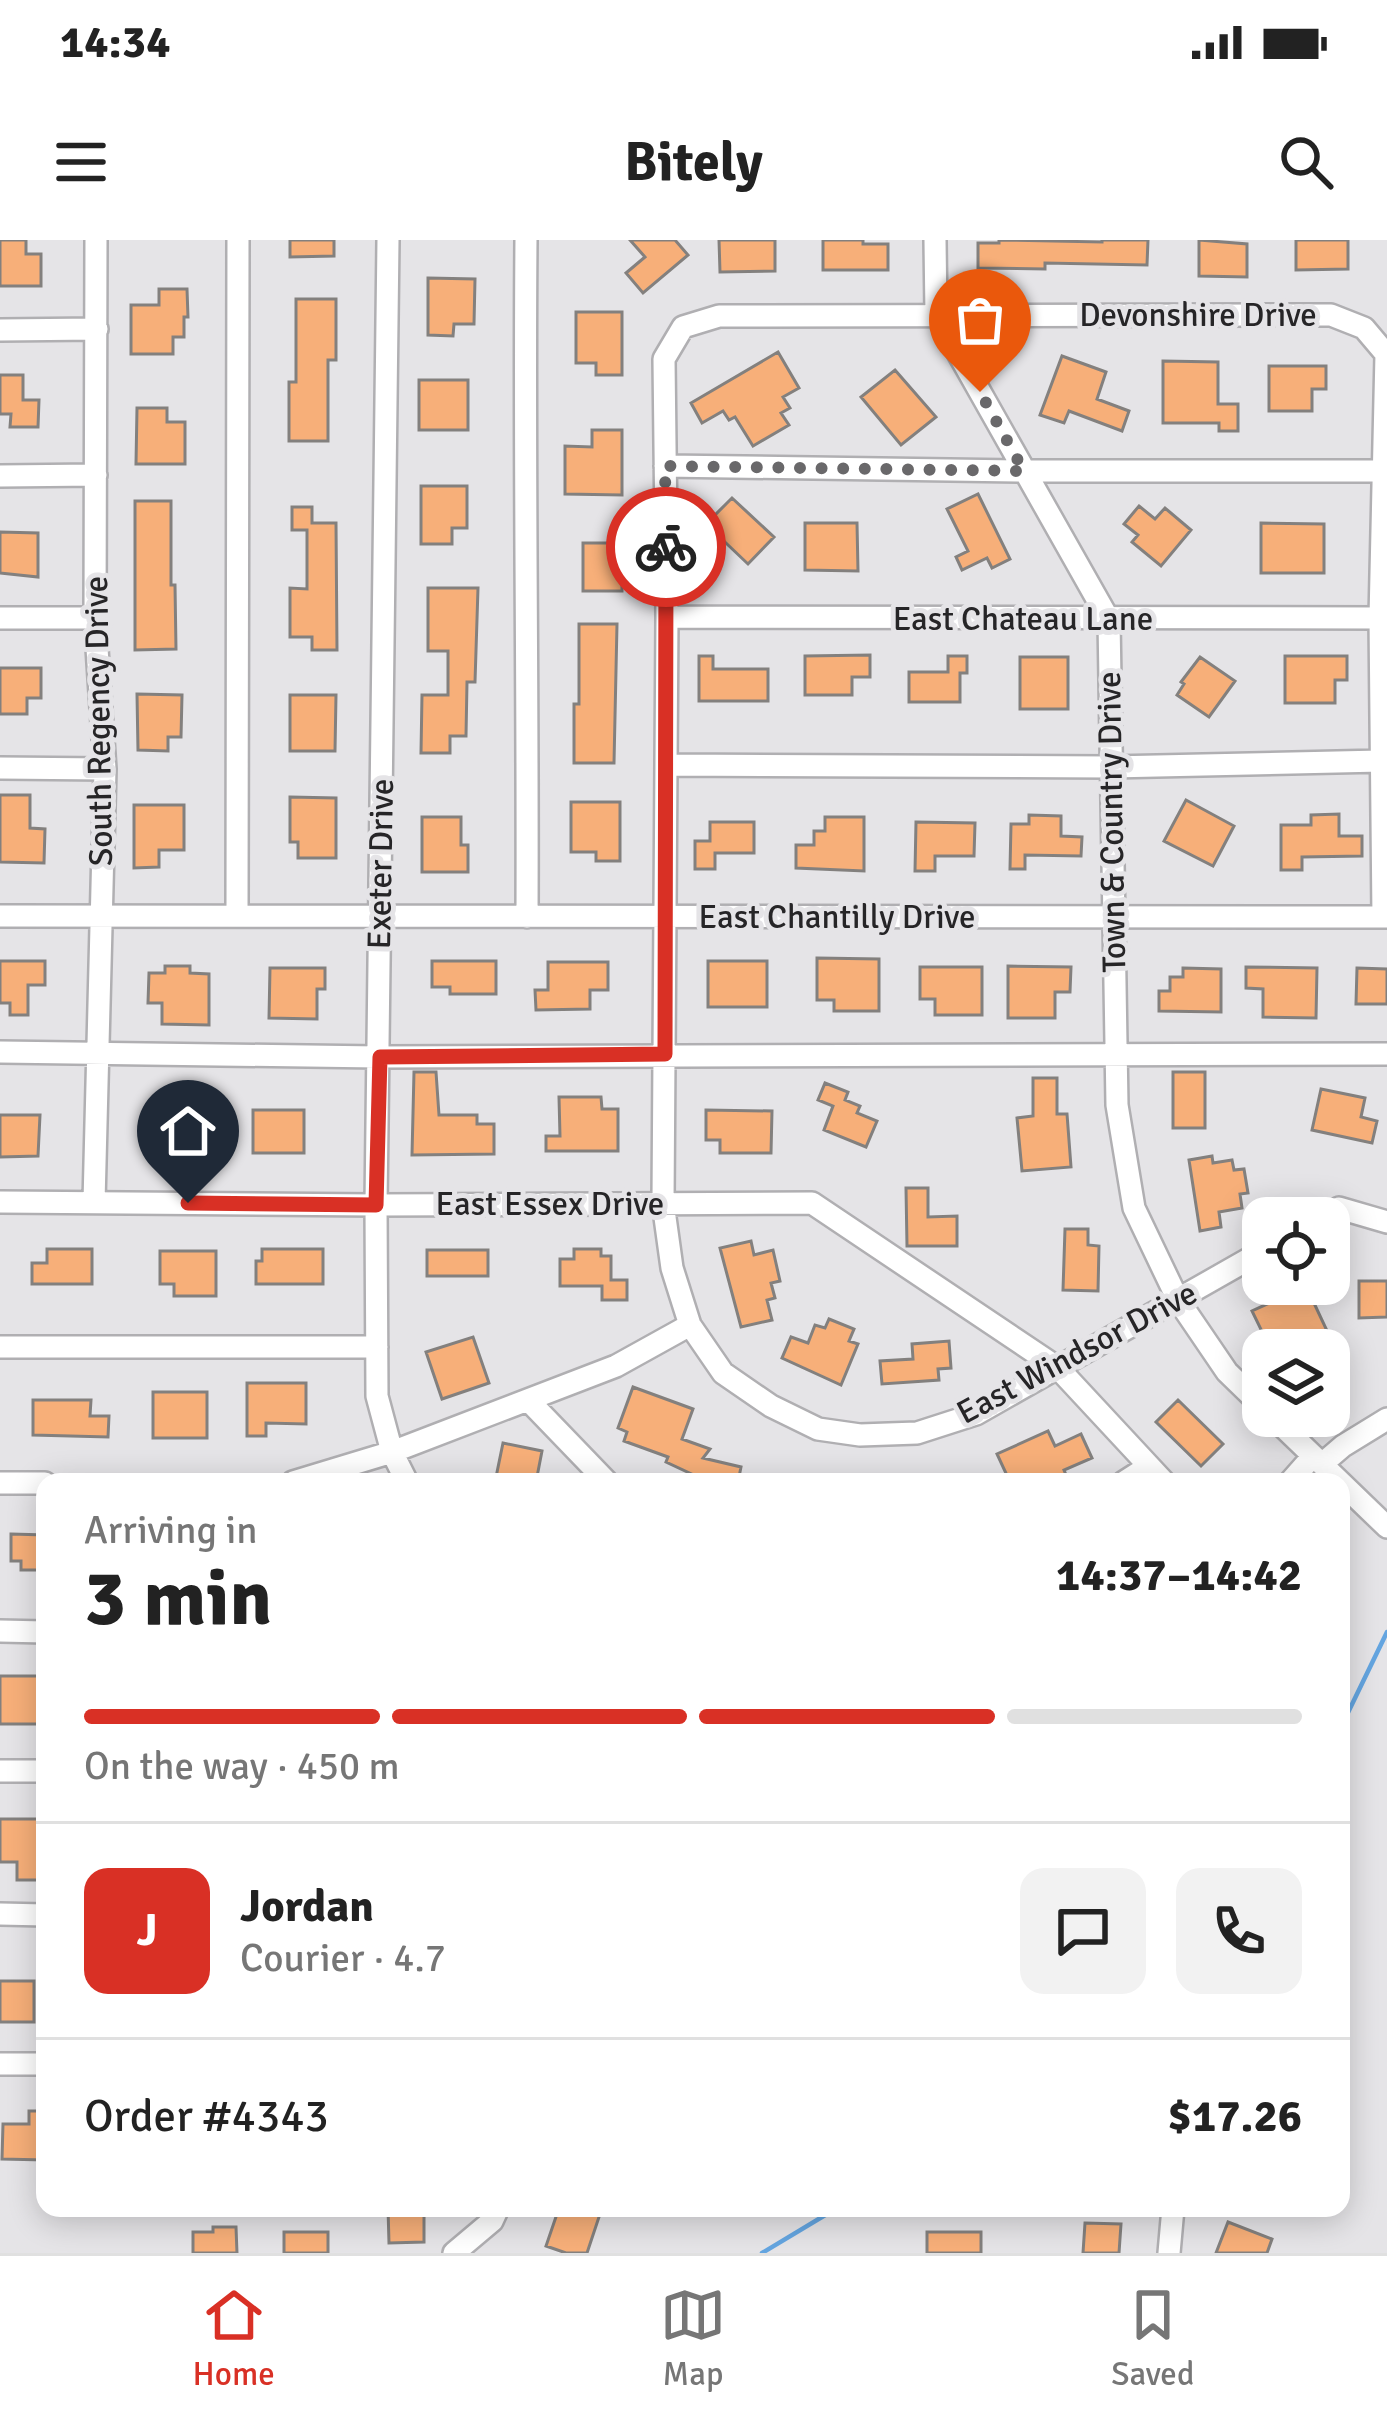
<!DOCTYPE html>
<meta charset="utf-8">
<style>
:root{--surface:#fff;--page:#f2f2f2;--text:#222;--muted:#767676;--line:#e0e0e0;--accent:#d93025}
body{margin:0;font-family:Signika,sans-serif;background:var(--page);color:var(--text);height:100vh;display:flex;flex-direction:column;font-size:45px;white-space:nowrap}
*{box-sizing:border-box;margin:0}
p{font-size:39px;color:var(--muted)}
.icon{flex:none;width:66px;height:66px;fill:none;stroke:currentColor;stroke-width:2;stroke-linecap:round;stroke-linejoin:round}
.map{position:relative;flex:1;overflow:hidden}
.side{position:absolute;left:36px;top:1233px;width:1314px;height:744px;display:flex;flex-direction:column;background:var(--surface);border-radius:24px;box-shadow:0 6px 30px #0003}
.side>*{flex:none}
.tools{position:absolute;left:1242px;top:957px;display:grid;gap:24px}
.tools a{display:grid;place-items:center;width:108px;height:108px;border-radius:24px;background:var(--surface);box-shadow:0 6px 30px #0003;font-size:60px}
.pin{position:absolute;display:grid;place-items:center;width:102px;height:102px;color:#fff;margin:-123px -51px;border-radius:50% 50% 50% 0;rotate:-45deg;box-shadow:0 0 12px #0007}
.pin .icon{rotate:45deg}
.courier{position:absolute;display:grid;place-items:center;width:120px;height:120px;margin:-60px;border:9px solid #d93025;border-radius:50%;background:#fff;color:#222;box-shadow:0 3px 15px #0007}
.summary em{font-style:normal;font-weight:700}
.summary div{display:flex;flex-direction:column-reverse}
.summary{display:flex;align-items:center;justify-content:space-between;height:204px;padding:0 48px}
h1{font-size:78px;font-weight:700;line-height:90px}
.bar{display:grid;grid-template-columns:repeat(4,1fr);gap:18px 12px;align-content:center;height:144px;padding:0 48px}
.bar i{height:15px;border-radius:9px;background:var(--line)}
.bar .current{background:var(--accent)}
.bar p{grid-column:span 4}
.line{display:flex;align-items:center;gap:30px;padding:0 48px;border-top:3px solid var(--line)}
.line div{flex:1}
.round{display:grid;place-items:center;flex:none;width:126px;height:126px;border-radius:24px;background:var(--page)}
.status{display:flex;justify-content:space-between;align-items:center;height:84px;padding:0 60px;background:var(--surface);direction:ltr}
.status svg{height:33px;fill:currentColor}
header{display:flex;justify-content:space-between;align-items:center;height:156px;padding:0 48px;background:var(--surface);font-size:54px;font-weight:700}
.tabs{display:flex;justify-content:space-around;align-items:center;height:168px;border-top:3px solid var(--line);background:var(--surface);font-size:33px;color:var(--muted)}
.tabs a{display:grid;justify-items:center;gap:6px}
.tabs .current{color:var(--accent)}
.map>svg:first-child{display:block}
</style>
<div class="status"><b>14:34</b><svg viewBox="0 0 49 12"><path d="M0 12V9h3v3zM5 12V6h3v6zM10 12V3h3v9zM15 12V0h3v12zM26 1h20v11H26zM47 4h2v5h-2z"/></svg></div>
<header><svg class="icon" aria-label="menu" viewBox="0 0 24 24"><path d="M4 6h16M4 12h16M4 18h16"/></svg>Bitely<svg class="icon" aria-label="search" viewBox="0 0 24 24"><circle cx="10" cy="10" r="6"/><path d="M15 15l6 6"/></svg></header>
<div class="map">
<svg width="1387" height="2013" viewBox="0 0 1387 2013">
<rect width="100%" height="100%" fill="#e5e4e7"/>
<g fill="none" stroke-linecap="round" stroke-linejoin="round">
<path stroke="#64a5e0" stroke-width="4.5" d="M1341,1487L1387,1392
M762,2013L837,1968"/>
</g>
<path fill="#f7af79" stroke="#83807e" stroke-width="3" d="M0,0H26V14H41V46H0Z
M290,0H334V16L290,17Z
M630,0H675L688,15L643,53L626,33L645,17Z
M719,0H775V31L720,32Z
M823,0H863V4H888V30H823Z
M999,0L1102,2V0H1148L1147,25L1045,23V29L978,28V3H999Z
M1199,0L1247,4V37L1199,36Z
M1296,0H1348V29L1296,30Z
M428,38L475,39L474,84H454L453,96L428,95Z
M159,49H187L188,77H184V97H173V114H131V65H159Z
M296,59H336V120H328V201H289V142H296Z
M576,72H622V135H596V123H576Z
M778,112L799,148L783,157L790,168L781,173L789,185L753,206L735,177L729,180L723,171L702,183L691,163Z
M1062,116L1106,132L1097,159L1129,171L1122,191L1069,171L1064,183L1040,175Z
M1163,121L1218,122V164H1238V191H1219V183H1163Z
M1269,126H1326V149H1312V171H1269Z
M895,130L936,177L901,205L861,157Z
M0,135H23V160H39L38,187H10L11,174H0Z
M419,140H468V190H419Z
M137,168H167V182H185V224H136Z
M592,190H622V255L565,254V206L592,207Z
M421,246H467V288H452V304H421Z
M978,254L1010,319L992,328L987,318L962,330L956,317L968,311L947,269Z
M732,258L774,297L748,324L706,284Z
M135,261H171V345H175L176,409L135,410Z
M1139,266L1155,279L1165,268L1191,290L1161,326L1132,302L1138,295L1124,284Z
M292,267H312V283H336L337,410H312V397H290V348L307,349V290H292Z
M805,283H857L858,331L805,330Z
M1261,283L1324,284V333H1261Z
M0,292L38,293V337L0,333Z
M583,303H622V351H583Z
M428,348H478L475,442H467L466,496H450V513H421L422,455H448V411H428Z
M579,384H617L614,523H574V464H579Z
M870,415V437H852V455H805V416Z
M699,416H713V429H768V461H699Z
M948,416H967V433H960V462H909V432H948Z
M1285,416H1347V440H1335V463H1285Z
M1020,417H1068V469H1020Z
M1200,417L1235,441L1209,477L1177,455L1184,444L1181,442Z
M0,428H41V458H27V474H0Z
M137,454L182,455L181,497H168V511L138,510Z
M290,455H336L335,511H290Z
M0,555H30V588L45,589L44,623L0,622Z
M290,557L336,558V618H298V602H290Z
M1186,560L1234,586L1213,626L1164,601Z
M571,562H620V621H596V612H571Z
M134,565H184V610H159V627L134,628Z
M1339,574V596H1362V616L1302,617V630H1281V585H1311V575Z
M1029,575L1061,576V596L1082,597L1081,616L1025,615V629H1010L1011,584H1029Z
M422,577H461V605H468V632H422Z
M825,577H864V631L796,628V605H814V591H825Z
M710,582H754V613H715V629H695V601H710Z
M916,582L975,583L974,616H935V631H915Z
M817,718L879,719V771H834V760H817Z
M0,721H45V745H28V775H10V763H0Z
M432,721H496V754H450V747H432Z
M708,721H767V767H708Z
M548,722H608V750H590V769L536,770L535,750H548Z
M165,726H190V733L209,734V785L162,784V763H148L149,733H165Z
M1008,726L1071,727L1070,752H1055V778H1008Z
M920,727H982V775H935V759H920Z
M1246,727L1317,728L1316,778L1263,777V749L1246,748Z
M270,728H325V749H317V779L269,778Z
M1183,728L1221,729V772L1159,771V751H1170V737H1183Z
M1357,728L1387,729V764H1356Z
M414,832H436L439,875H477V884H494V914L412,915Z
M1173,832H1205V888H1173Z
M1033,838H1057V874H1067L1071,927L1022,931L1017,878L1033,876Z
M825,843L848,852L845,860L860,866L857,873L877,881L866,907L824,890L833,866L818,860Z
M1321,849L1365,858L1361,877L1377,881L1372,903L1312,890Z
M559,857H601L602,869H618V911H546V896H560Z
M253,870H304V913H253Z
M706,870L772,871L771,913H720V900H706Z
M0,875H40L38,916L0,917Z
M144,875H204V908H144Z
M1212,916L1213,923L1232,920L1234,930L1244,929L1248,953L1240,954L1242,968L1219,972L1221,987L1200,991L1189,920Z
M906,948H928V977L957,976V1006H907Z
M1065,989H1088V1005L1099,1006L1098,1051L1063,1050Z
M751,1001L754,1015L773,1010L780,1041L771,1043L775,1058L767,1060L772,1080L741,1087L720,1008Z
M47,1009H92V1044H32V1023H47Z
M262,1009H323V1044H256V1021H262Z
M574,1009H601V1016H611V1040H627V1060H602V1046H560V1019H574Z
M427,1010H488V1036H427Z
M160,1011H216V1056H174V1044H160Z
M1359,1041H1387V1077L1359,1078Z
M1306,1046L1329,1095L1295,1110H1271L1252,1071Z
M829,1079L854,1089L849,1101L858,1104L841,1145L782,1118L791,1097L808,1103L815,1085L825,1088Z
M473,1097L489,1143L442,1159L426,1112Z
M949,1101L951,1128L938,1129L939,1140L882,1144L880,1121L913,1119L912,1104Z
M247,1143H306V1184L266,1183V1196H247Z
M633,1147L693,1169L682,1199L710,1209L703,1218L741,1227L738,1242H698L700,1238L666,1222L668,1217L624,1201L627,1192L618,1188Z
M153,1152H207V1198H153Z
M33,1160H91L90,1176H109L108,1197L33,1195Z
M1178,1160L1223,1204L1201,1226L1156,1182Z
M1048,1191L1055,1206L1081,1194L1092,1218L1064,1230L1069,1242H1010L997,1214Z
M503,1203L542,1211L536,1242H495Z
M11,1294L45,1295V1330H21V1321H11Z
M0,1436H45V1484H0Z
M0,1579H45V1629H38V1640H17V1622H0Z
M0,1741H34V1782H0Z
M29,1871H45V1920L2,1919L3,1884H29Z
M388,1968H424V2002L389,2003Z
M559,1968H581L600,1974L587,2013H566L546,2006Z
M1228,1982L1272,1999L1267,2013H1216Z
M1085,1983L1121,1984L1119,2013H1083Z
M213,1987H236L237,2013H193V1992H213Z
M284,1992H328V2013H284Z
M927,1992H981V2013H927Z"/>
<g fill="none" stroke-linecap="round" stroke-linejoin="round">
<g stroke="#b0afb2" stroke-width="26">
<path id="minor" d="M388,0L376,965L377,1156L392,1212L407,1242
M526,0C524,226 528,451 527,677
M935,0L936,74L1109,380L1117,865L1134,968L1178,1060L1227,1132L1263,1167
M0,90L97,89
M665,226L1025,231H1383
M0,236L96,235
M667,377L1380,378
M0,378H95
M666,525L1111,527L1381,521
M0,528L105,529
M237,675L238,0
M0,676L1387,677
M0,812L379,817L1387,814
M0,962L376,965L812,963L1058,1128L1164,1242
M94,962L105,529L95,378L96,0
M1321,978L1339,968L1387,982
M1263,1011L976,1174L917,1193L860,1195L818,1189L771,1166L723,1133L690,1085L672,1028L663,963L667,377L664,119L683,87L719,76L1331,75L1364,88L1386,114L1380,378L1383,677
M0,1107H377
M528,1160L607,1242
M1272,1176L1387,1287
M1322,1224L1343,1206L1387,1179
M293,1242L392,1212L616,1126L690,1085
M1124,1242L1149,1226
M1290,1242L1313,1216
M0,1243H45
M0,1391L45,1392
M0,1531H45
M0,1674L45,1675
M0,1824H45
M454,2013L492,1981L498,1968
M1169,2013L1173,1968"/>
</g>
<use href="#minor" stroke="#fff" stroke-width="21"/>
</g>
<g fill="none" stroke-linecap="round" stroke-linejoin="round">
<path stroke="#69686a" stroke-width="12" stroke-dasharray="0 21.6" d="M666,307L665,226L1024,231L980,152"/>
<path stroke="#d93025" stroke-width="15" d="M188,963L376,965L380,817L665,814L666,307"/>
</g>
<g text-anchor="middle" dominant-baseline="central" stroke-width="10" stroke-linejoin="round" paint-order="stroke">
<g font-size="33" fill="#262527" stroke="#e5e4e7">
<text x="1198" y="75">Devonshire Drive</text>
<text x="1023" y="379">East Chateau Lane</text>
<text transform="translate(99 481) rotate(-91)">South Regency Drive</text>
<text transform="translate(1112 582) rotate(-91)">Town &amp; Country Drive</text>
<text transform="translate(381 624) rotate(-89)">Exeter Drive</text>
<text x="837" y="677">East Chantilly Drive</text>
<text x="550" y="964">East Essex Drive</text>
<text transform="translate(1077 1113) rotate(-28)">East Windsor Drive</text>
</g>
</g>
</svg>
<div class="tools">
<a><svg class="icon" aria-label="locate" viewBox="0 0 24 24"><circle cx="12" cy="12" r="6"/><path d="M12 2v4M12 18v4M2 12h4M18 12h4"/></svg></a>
<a><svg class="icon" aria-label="layers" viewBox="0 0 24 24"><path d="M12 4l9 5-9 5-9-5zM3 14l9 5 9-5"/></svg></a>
</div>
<div class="pin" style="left:980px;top:152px;background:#ea580c"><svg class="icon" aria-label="bag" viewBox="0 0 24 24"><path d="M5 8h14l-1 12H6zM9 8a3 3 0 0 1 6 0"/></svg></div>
<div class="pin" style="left:188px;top:963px;background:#1f2937"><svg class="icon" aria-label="home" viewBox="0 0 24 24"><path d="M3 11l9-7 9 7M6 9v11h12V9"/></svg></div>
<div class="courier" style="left:666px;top:307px"><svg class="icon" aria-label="bike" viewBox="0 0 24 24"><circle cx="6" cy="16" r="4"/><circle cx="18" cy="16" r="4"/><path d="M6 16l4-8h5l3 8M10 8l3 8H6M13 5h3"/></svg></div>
<section class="side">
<div class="summary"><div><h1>3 min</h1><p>Arriving in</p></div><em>14:37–14:42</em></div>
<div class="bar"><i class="current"></i><i class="current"></i><i class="current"></i><i></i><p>On the way · 450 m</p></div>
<div class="line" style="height:216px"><b class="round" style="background:var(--accent);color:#fff">J</b><div><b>Jordan</b><p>Courier · 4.7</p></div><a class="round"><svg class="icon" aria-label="chat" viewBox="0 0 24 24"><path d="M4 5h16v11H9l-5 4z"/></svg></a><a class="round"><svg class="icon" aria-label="phone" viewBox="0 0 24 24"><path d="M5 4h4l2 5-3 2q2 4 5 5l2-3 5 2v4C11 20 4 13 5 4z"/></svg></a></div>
<div class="line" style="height:156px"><div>Order #4343</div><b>$17.26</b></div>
</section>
</div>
<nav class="tabs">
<a class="current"><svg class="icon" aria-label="home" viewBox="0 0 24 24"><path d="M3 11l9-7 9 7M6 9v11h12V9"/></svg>Home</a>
<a><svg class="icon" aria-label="map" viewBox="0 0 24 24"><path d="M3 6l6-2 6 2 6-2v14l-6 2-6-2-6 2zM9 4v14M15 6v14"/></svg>Map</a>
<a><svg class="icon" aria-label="saved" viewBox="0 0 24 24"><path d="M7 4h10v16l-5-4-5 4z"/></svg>Saved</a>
</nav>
